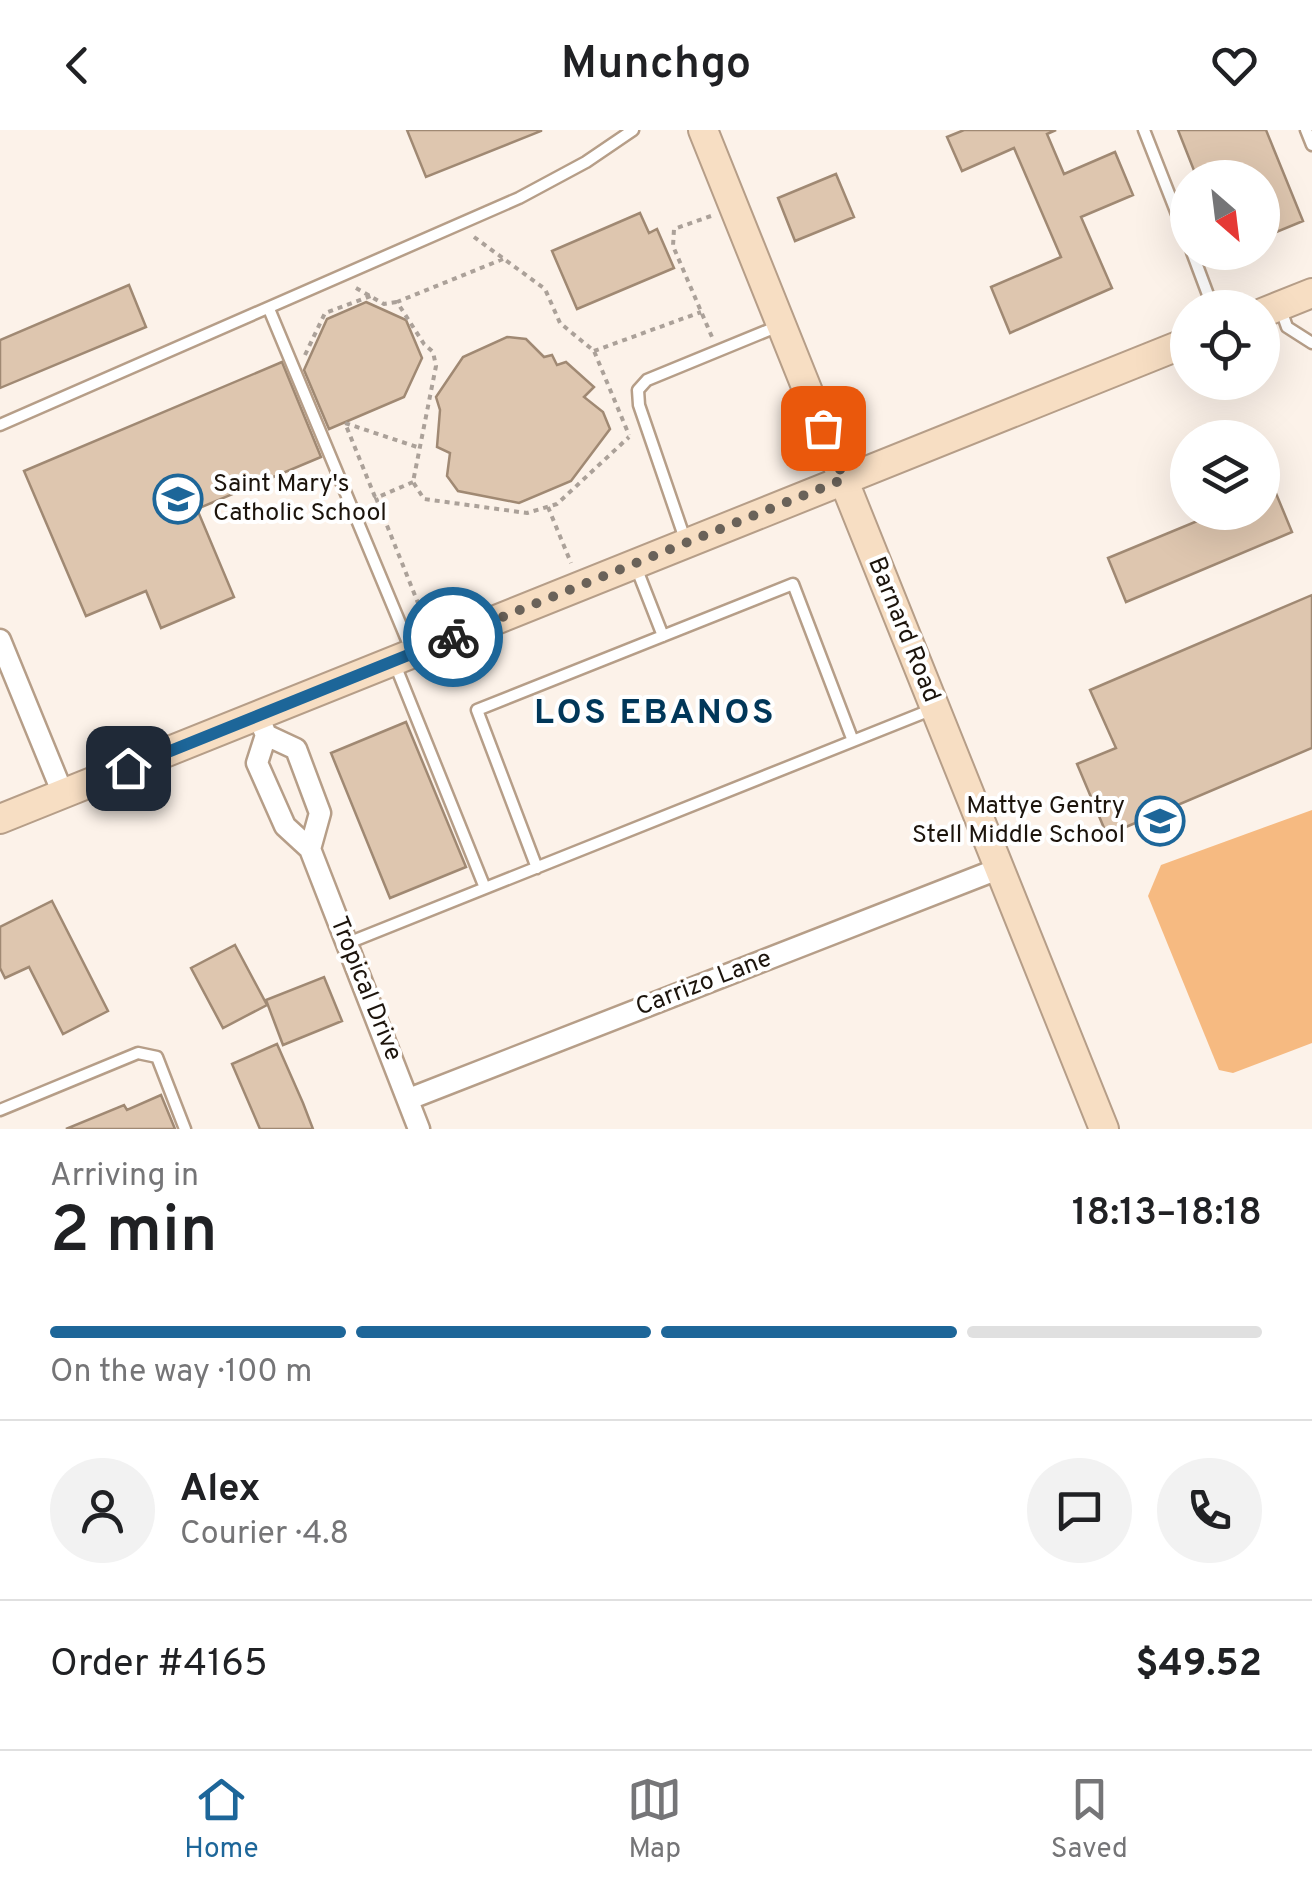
<!DOCTYPE html>
<meta charset="utf-8">
<style>
:root{--surface:#fff;--page:#f2f2f2;--text:#202124;--muted:#757577;--line:#e0e0e0;--accent:#1d6699}
body{margin:0;font-family:Overpass,sans-serif;background:var(--page);color:var(--text);height:100vh;display:flex;flex-direction:column;font-size:38px;white-space:nowrap}
*{box-sizing:border-box;margin:0}
p{font-size:32px;color:var(--muted)}
.icon{flex:none;width:55px;height:55px;fill:none;stroke:currentColor;stroke-width:2;stroke-linecap:round;stroke-linejoin:round}
.map{position:relative;height:999px;overflow:hidden}
.sheet{display:flex;flex-direction:column;background:var(--surface);flex:1}
.sheet>*{flex:none}
.needle{width:65px;rotate:152deg}
.fabs{position:absolute;left:1170px;top:30px;display:grid;gap:20px}
.fabs a{display:grid;place-items:center;width:110px;height:110px;border-radius:50%;background:var(--surface);box-shadow:0 10px 40px #0002;font-size:50px}
.pin{position:absolute;display:grid;place-items:center;width:85px;height:85px;color:#fff;margin:-42px;border-radius:20px;box-shadow:0 5px 15px #0006}
.courier{position:absolute;display:grid;place-items:center;width:100px;height:100px;margin:-50px;border:8px solid #1d6699;border-radius:50%;background:#fff;color:#222;box-shadow:0 2px 12px #0007}
.headline em{font-style:normal;font-weight:600}
.headline div{display:flex;flex-direction:column-reverse}
.headline{display:flex;align-items:center;justify-content:space-between;height:170px;padding:0 50px}
h1{font-size:65px;font-weight:600;line-height:75px}
.bar{display:grid;grid-template-columns:repeat(4,1fr);gap:15px 10px;align-content:center;height:120px;padding:0 50px}
.bar i{height:12px;border-radius:8px;background:var(--line)}
.bar .on{background:var(--accent)}
.bar p{grid-column:span 4}
.line{display:flex;align-items:center;gap:25px;padding:0 50px;border-top:2px solid var(--line)}
.line div{flex:1}
.round{display:grid;place-items:center;flex:none;width:105px;height:105px;border-radius:52px;background:var(--page)}
header{display:flex;justify-content:space-between;align-items:center;height:130px;padding:0 50px;background:var(--surface);font-size:45px;font-weight:600}
.tab-bar{display:flex;justify-content:space-around;align-items:center;height:140px;border-top:2px solid var(--line);background:var(--surface);font-size:28px;color:var(--muted)}
.tab-bar a{display:grid;justify-items:center;gap:5px}
.tab-bar .on{color:var(--accent)}
.map>svg:first-child{display:block}
</style>
<header><svg class="icon" aria-label="back" viewBox="0 0 24 24"><path d="M15 5l-7 7 7 7"/></svg>Munchgo<svg class="icon" aria-label="heart" viewBox="0 0 24 24"><path d="M12 20l-8-8c-3-5 5-10 8-4 3-6 11-1 8 4z"/></svg></header>
<div class="map">
<svg width="1312" height="999" viewBox="0 0 1312 999">
<rect width="100%" height="100%" fill="#fcf2e9"/>
<path fill="#f6ba81" d="M1312,680V913L1233,943L1219,940L1148,766L1161,735Z"/>
<path fill="#dec6af" stroke="#a08973" stroke-width="2.5" d="M407,0H541V1L426,47Z
M964,0H1056L1047,4L1064,44L1115,22L1133,65L1081,87L1112,158L1010,203L991,157L1061,127L1014,18L962,41L947,7Z
M1178,0H1266L1303,91L1262,108V48H1197Z
M836,44L854,87L795,111L778,68Z
M640,83L649,103L657,99L674,138L577,179L552,121Z
M129,155L146,197L0,258V210Z
M366,172L406,190L422,228L404,267L329,299L304,240L327,189Z
M507,207L526,209L544,227L552,225L557,235L566,232L594,257L584,267L603,282L610,299L571,351L519,373L458,361L447,346L450,323L437,317L440,280L436,267L463,227Z
M282,232L321,327L197,379L234,467L161,498L146,461L86,486L24,341Z
M1263,332L1292,402L1126,472L1108,428L1219,382H1262Z
M1312,465V618L1107,705L1077,634L1116,618L1090,560Z
M406,592L466,737L390,768L331,623Z
M52,771L108,881L63,904L29,837L5,848L0,838V797Z
M235,815L267,875L223,898L191,838Z
M324,847L342,891L283,915L266,870Z
M277,914L303,973L313,999H260L232,934Z
M161,965L175,999H66L124,975L127,980Z"/>
<g fill="none" stroke-linecap="round" stroke-linejoin="round">
<g stroke="#b69e88" stroke-width="15">
<path id="lane" d="M1144,0L1188,112
M1306,0L1312,15
M1192,122L1213,178
M1280,177L1287,197L1312,213
M269,179L412,522
M0,295L519,68L586,32L633,0
M686,412L639,275L638,260L647,250L781,195
M636,437L663,506
M394,532L485,758
M537,738L477,580L793,454L853,611
M348,813L933,579
M0,980L138,923L157,927L185,999"/>
</g>
<g stroke="#b69e88" stroke-width="25">
<path id="street" d="M0,510L63,664
M258,586L266,605L257,633L285,696L310,719L419,999
M266,605L296,619L320,683L310,719
M409,969L998,739"/>
</g>
<g stroke="#b69e88" stroke-width="32">
<path id="secondary" d="M703,0L1104,999
M1262,183L1312,163
M0,689L1188,212"/>
</g>
<path stroke="#aba199" stroke-width="4" stroke-dasharray="5 5" stroke-linecap="butt" d="M711,86L674,99L673,116L712,207
M474,107L545,159L560,193L594,221L629,305
M503,129L397,172L424,214L433,222L436,236L413,352L424,369L527,383L557,374L629,307
M356,158L384,174L397,172
M594,221L701,182
M305,225L325,183L371,166
M413,352L376,368L426,493
M375,367L345,293L420,318
M548,377L571,433"/>
<use href="#lane" stroke="#fff" stroke-width="10"/>
<use href="#street" stroke="#fff" stroke-width="20"/>
<use href="#secondary" stroke="#f7dec3" stroke-width="28"/>
</g>
<g fill="none" stroke-linecap="round" stroke-linejoin="round">
<path stroke="#6a6259" stroke-width="10" stroke-dasharray="0 18" d="M453,507L844,349L823,298"/>
<path stroke="#1d6699" stroke-width="12" d="M128,638L453,507"/>
</g>
<defs>
<g id="school-ring" transform="scale(2.5)"><circle r="9.5" fill="#fff" stroke="#1d6699" stroke-width="1.5"/><path d="M0-5L7-2L0 1L-7-2ZM-4 1L0 2.5L4 1V4Q0 6-4 4Z" fill="#1d6699"/></g>
</defs>
<g fill-rule="evenodd">
<use href="#school-ring" x="178" y="369"/>
<use href="#school-ring" x="1160" y="691"/>
</g>
<g text-anchor="middle" dominant-baseline="central" stroke-width="8" stroke-linejoin="round" paint-order="stroke">
<g font-size="25" fill="#1c140c" stroke="#fff" text-anchor="start">
<text x="213" y="355">Saint Mary's<tspan x="213" dy="29">Catholic School</tspan></text>
<text x="1125" y="677" text-anchor="end">Mattye Gentry<tspan x="1125" dy="29">Stell Middle School</tspan></text>
</g>
<g font-size="25" fill="#1c140c" stroke="#fff">
<text transform="translate(903 500) rotate(68)">Barnard Road</text>
<text transform="translate(704 854) rotate(-21)">Carrizo Lane</text>
<text transform="translate(365 859) rotate(68)">Tropical Drive</text>
</g>
<g font-size="35" font-weight="bold" letter-spacing="2.5" fill="#013759" stroke="#fff">
<text x="655" y="584">LOS EBANOS</text>
</g>
</g>
</svg>
<div class="fabs">
<a><svg class="needle" viewBox="-14 -14 28 28"><path d="M0-13l5 13h-10z" fill="#e53935"/><path d="M0 13l5-13h-10z" fill="#757577"/></svg></a>
<a><svg class="icon" aria-label="locate" viewBox="0 0 24 24"><circle cx="12" cy="12" r="6"/><path d="M12 2v4M12 18v4M2 12h4M18 12h4"/></svg></a>
<a><svg class="icon" aria-label="layers" viewBox="0 0 24 24"><path d="M12 4l9 5-9 5-9-5zM3 14l9 5 9-5"/></svg></a>
</div>
<div class="pin" style="left:823px;top:298px;background:#ea580c"><svg class="icon" aria-label="bag" viewBox="0 0 24 24"><path d="M5 8h14l-1 12H6zM9 8a3 3 0 0 1 6 0"/></svg></div>
<div class="pin" style="left:128px;top:638px;background:#1f2937"><svg class="icon" aria-label="home" viewBox="0 0 24 24"><path d="M3 11l9-7 9 7M6 9v11h12V9"/></svg></div>
<div class="courier" style="left:453px;top:507px"><svg class="icon" aria-label="bike" viewBox="0 0 24 24"><circle cx="6" cy="16" r="4"/><circle cx="18" cy="16" r="4"/><path d="M6 16l4-8h5l3 8M10 8l3 8H6M13 5h3"/></svg></div>
</div>
<section class="sheet">
<div class="headline"><div><h1>2 min</h1><p>Arriving in</p></div><em>18:13–18:18</em></div>
<div class="bar"><i class="on"></i><i class="on"></i><i class="on"></i><i></i><p>On the way · 100 m</p></div>
<div class="line" style="height:180px"><a class="round"><svg class="icon" aria-label="person" viewBox="0 0 24 24"><circle cx="12" cy="8" r="4"/><path d="M4 21q1-7 8-7t8 7"/></svg></a><div><b>Alex</b><p>Courier · 4.8</p></div><a class="round"><svg class="icon" aria-label="chat" viewBox="0 0 24 24"><path d="M4 5h16v11H9l-5 4z"/></svg></a><a class="round"><svg class="icon" aria-label="phone" viewBox="0 0 24 24"><path d="M5 4h4l2 5-3 2q2 4 5 5l2-3 5 2v4C11 20 4 13 5 4z"/></svg></a></div>
<div class="line" style="height:130px"><div>Order #4165</div><b>$49.52</b></div>
</section>
<nav class="tab-bar">
<a class="on"><svg class="icon" aria-label="home" viewBox="0 0 24 24"><path d="M3 11l9-7 9 7M6 9v11h12V9"/></svg>Home</a>
<a><svg class="icon" aria-label="map" viewBox="0 0 24 24"><path d="M3 6l6-2 6 2 6-2v14l-6 2-6-2-6 2zM9 4v14M15 6v14"/></svg>Map</a>
<a><svg class="icon" aria-label="saved" viewBox="0 0 24 24"><path d="M7 4h10v16l-5-4-5 4z"/></svg>Saved</a>
</nav>
